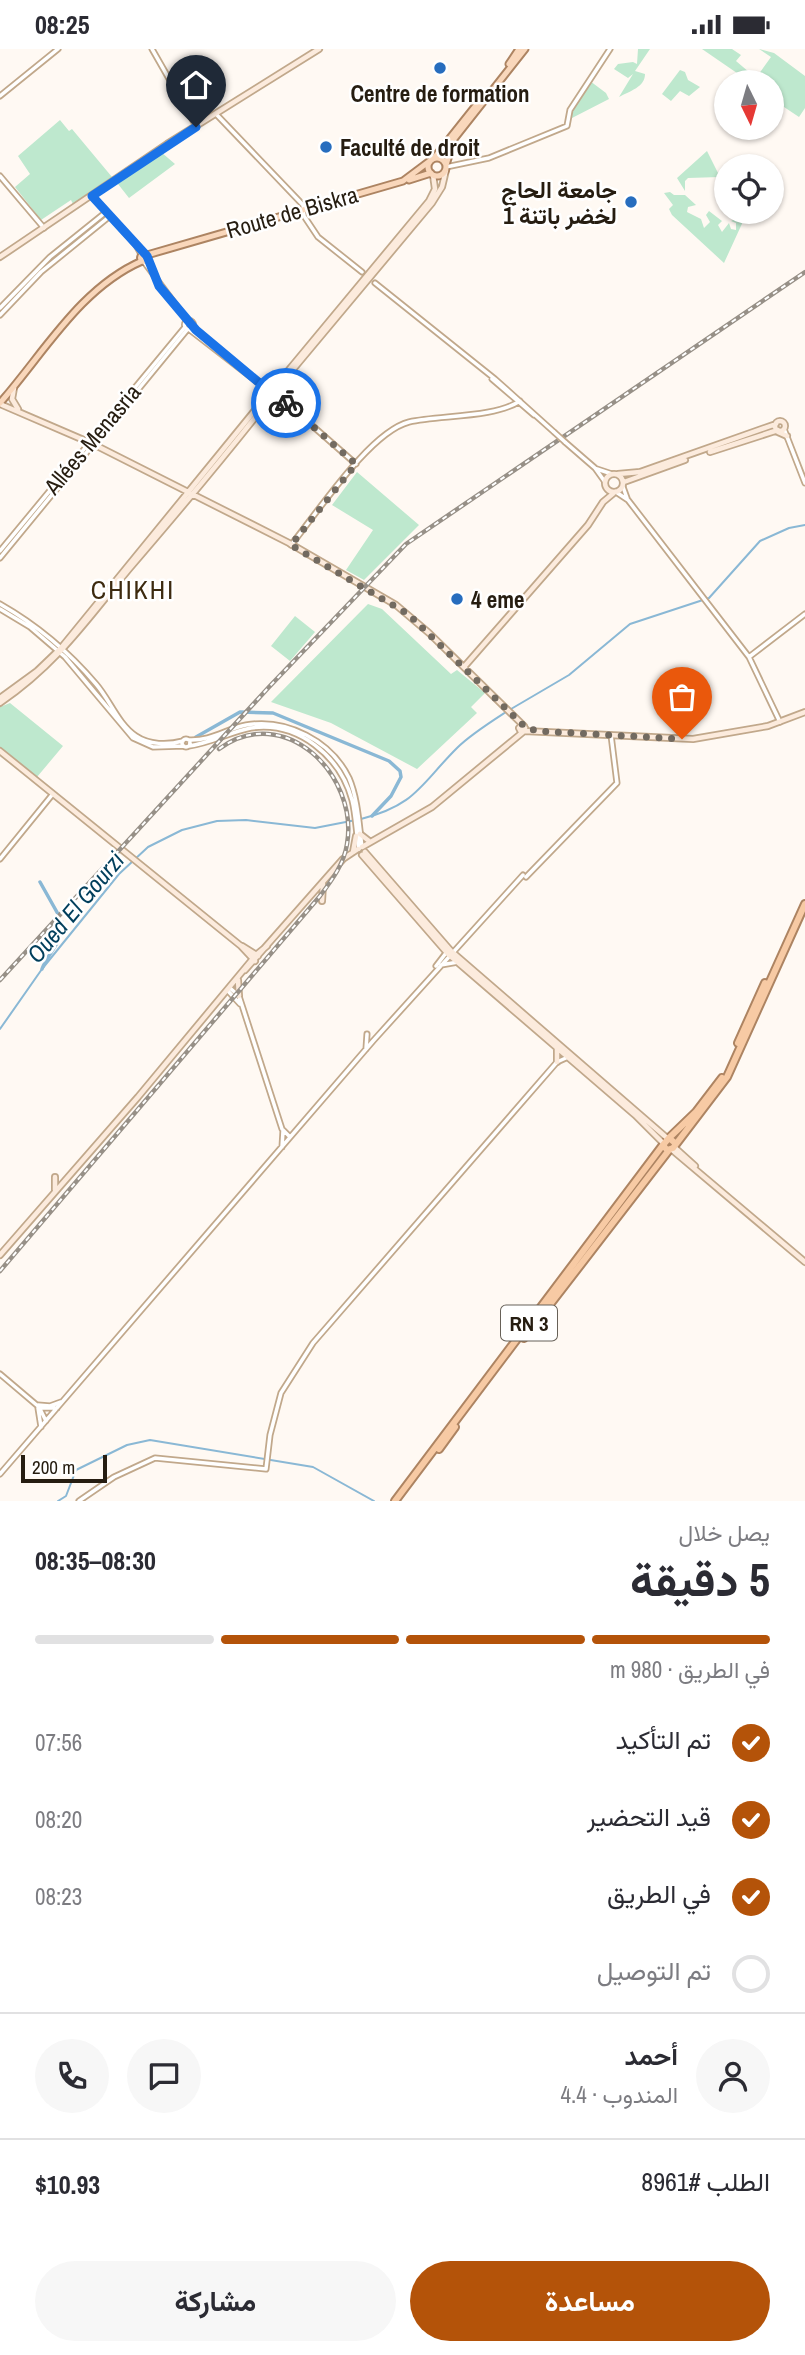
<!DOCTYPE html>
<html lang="ar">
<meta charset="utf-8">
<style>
:root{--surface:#fff;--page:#f7f7f7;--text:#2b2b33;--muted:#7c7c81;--line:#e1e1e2;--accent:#b45309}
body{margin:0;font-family:"Archivo Narrow",Vazirmatn,sans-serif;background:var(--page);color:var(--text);direction:rtl;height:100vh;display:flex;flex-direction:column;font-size:26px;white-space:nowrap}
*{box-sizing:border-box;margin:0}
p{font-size:23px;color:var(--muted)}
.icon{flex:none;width:38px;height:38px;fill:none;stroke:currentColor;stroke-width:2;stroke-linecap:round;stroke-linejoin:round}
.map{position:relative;height:1452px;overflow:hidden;direction:ltr}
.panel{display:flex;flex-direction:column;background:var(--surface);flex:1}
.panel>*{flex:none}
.needle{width:46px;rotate:175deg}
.buttons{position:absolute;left:714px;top:21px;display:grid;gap:14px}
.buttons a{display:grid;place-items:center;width:70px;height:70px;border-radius:50%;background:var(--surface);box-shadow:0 2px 5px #0004;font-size:35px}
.scale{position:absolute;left:21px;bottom:18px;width:86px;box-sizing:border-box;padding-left:7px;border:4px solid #261d11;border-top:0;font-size:19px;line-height:24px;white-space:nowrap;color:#261d11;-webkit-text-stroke:5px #fff;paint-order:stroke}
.pin{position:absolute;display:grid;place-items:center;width:60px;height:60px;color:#fff;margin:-72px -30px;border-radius:50% 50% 50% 0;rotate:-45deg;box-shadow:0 0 7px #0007}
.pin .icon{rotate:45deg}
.courier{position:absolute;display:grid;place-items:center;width:70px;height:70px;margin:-35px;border:5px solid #1a73e8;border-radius:50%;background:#fff;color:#222;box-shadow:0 2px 9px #0007}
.summary em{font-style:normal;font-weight:700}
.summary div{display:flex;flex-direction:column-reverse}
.summary{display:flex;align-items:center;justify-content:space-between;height:119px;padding:0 35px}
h1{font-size:46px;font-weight:700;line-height:52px}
.bar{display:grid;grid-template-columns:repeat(4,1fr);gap:10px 7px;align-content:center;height:84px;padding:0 35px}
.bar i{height:9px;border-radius:5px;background:var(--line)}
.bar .current{background:var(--accent)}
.bar p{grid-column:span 4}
.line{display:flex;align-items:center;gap:18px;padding:0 35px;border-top:2px solid var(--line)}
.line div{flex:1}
.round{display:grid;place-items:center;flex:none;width:74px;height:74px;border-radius:37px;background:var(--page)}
ol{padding:0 35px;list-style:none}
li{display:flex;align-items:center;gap:21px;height:77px}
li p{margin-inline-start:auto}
li .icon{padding:7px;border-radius:50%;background:var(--accent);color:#fff;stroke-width:4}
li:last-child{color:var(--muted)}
li i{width:38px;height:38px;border:4px solid var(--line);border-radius:50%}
.action{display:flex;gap:14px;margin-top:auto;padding:14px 35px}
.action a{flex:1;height:80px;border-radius:42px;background:var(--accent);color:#fff;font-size:28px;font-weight:700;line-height:80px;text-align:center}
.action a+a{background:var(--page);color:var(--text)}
.status{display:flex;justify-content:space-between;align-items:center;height:49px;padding:0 35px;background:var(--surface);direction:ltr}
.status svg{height:19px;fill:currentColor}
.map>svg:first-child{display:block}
</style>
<div class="status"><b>08:25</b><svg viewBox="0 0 49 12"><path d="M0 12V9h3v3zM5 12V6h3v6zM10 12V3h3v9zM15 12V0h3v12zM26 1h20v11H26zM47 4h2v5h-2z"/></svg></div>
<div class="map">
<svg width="805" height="1452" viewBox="0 0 805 1452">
<rect width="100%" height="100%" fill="#fff9f3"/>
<path fill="#bee8ce" d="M638,0H650L635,22L645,25C645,38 630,42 619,48L633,25L628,29L614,20L618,15L633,13L637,15Z
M702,0H732L741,6L736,12L756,29L771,8L759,0L774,4L805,27V59L799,68L772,50V33H750Z
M680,21L685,23L688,31L700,38L689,47L680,42L671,52L662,45Z
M590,32L606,44L609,50L572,69L570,65Z
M60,71L69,82L72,80L112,128L73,155L71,151L41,171L15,138L30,125L18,107Z
M707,102L720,128L688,129L685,132V142L677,129Z
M161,103L175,115L129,149L118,135Z
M670,143L674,146H685L696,156L688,158L687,163L701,170L704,179L710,173L706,166L709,162L722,172L718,176L722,183L729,174L731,180L736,181V174L731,172L741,167L739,163L746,166L724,214L672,166L669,160L673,156L664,144Z
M357,423L419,476L364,531L346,521L373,481L332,456Z
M368,555L382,560L451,625L457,621L485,644L471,658L477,664L417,720L331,674L271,653Z
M295,567L315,583L290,612L271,597Z
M10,654L63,697L37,728L0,698V658Z"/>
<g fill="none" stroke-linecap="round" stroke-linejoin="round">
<path stroke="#8ab8d5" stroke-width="2" d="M511,660L569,626L630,575L709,549L760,492L789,479L805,476
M361,770C416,756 420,736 457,699C470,686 489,674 506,663
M0,980L42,920L119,825L148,798L182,781L217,772L246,771L315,779L356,771
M58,1452L66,1447L76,1421L127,1396L150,1391L313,1418L374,1452"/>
<path stroke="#8ab8d5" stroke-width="3.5" d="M196,688L240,663L273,664L389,712L400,722L401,728L391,747L372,767
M40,833L58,865
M42,920C48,904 65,890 62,873"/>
<g stroke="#c1a88b" stroke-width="7">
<path id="tertiary" d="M152,0L196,77
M0,47L58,0
M216,65L303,156L304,167
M446,118L489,109L567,77L570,61L610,0
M0,127L44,179
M92,147L145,206
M304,167L318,188L362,223
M136,196L142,207
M148,210L151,220
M144,213L188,272
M375,234L495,330L554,383
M0,259L50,208L106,163
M0,266L41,223L110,167
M184.5 276a4.5 4.5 0 1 1 9 0a4.5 4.5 0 1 1-9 0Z
M190,281L269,342
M492,330L534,366
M275,344L356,415
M784,380L805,434
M565,393L595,419L605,433
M597,420L612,425
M623,438L627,449
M616,443L628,451L749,608L780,673
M291,496C318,463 370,383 409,373C441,366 494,369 520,352
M0,502L185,278
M0,509L187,281
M0,555C37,576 69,603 96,635C110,651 118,675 136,687C149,696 168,696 183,692
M0,560L30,578L65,608L133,689L153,698L184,697
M749,608L805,565
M182 694a4 4 0 1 1 8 0a4 4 0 1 1-8 0Z
M189,691C211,692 226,680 246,676C287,669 331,692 349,729C358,750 359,776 362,798
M189,697C211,694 230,683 251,679C298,672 340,707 352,751C356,767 356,784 359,800
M0,810L52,746
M526,828L617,734L611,686
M441,916L458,913
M436,917L446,904
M230,939L239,947L282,1080L290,1088
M228,942L240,955
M366,1000L367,985
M282,1098L283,1082
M0,1325L39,1358L46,1372
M38,1356L50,1357L61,1353
M38,1359L41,1378
M41,1359H57
M0,1425L373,992L523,826
M79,1452L114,1428L155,1409L266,1420L270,1386L281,1344L313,1294L557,1013L568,1008"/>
</g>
<g stroke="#c1a88b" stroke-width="8">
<path id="secondary" d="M0,208L167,95L319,0
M14,339L12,350L18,360
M273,340L429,152L435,140L433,126
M275,342L432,154L442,138L446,121
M0,355L93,395L289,494L396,556L429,584L524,677
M775 377a5 5 0 1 1 10 0a5 5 0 1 1-10 0Z
M778,383L787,387
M710,403L778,381
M605 434a9 9 0 1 1 18 0a9 9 0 1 1-18 0Z
M618,425L640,423L776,375
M624,433L685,411
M464,618L588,476L603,453L615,443
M0,649L37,622L61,599L269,344
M0,654C57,615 86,572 129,520C178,463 226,406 272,347
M522,676L525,679L521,683L519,679Z
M524,682L693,690L768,677L805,663
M0,702L241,897L255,912
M360,785L369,792
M362,798L432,758L523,683
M353,803L356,787
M365,803L451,902L667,1089
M362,806L448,905L635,1066L663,1094
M322,852L323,835
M242,897L258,907
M245,921L343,810L358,800
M238,931L239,947
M557,1013V998
M674,1098L695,1117
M671,1100L805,1213
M55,1141V1128
M0,1206L138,1048L256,906L267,897"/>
</g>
<g stroke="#ad8462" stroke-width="9">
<path id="primary" d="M509,15L519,0
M428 118a9 9 0 1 1 18 0a9 9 0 1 1-18 0Z
M434,109L477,55
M446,116L454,90L525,0
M409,131L431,124
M140.5 209a3.5 3.5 0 1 1 7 0a3.5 3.5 0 1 1-7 0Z
M147,206L403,132L431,111
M0,354C44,304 80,239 142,212"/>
</g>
<g stroke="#ad8462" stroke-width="10">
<path id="trunk" d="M738,994L765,934
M669,1089L696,1063L722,1029
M675,1094L669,1089L663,1096L667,1101L673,1099L727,1028L805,855
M524,1289L669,1101
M439,1400L455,1378
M395,1452L663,1096"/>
</g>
<use href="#tertiary" stroke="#fff" stroke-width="3.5"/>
<use href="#secondary" stroke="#fcebdd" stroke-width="4.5"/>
<use href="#primary" stroke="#f9d7bb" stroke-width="5"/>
<use href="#trunk" stroke="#f7caa4" stroke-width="6"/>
<g stroke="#979087" stroke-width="4.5">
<path id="rail" d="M0,931L269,638L406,495L805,223
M0,1222L320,847C332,831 344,815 347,795C359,726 284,652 219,700"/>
</g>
<use href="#rail" stroke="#fff" stroke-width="2" stroke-dasharray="5" stroke-linecap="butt"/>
<g stroke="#c1a88b" stroke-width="7" stroke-linecap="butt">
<path id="tertiary-bridge" d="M554,383L565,393"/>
</g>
<use href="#tertiary-bridge" stroke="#fff" stroke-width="3.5"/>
</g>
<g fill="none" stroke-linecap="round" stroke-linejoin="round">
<path stroke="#726a60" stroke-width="7" stroke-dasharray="0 12.6" d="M286,354L356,415L291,496L408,565L525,678L537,682L682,690"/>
<path stroke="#1a73e8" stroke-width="9" d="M196,78L92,147L147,207L159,237L196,281L269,342L274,341L286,354"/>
</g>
<g fill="#276dbe" stroke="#fff" stroke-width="2.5">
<circle cx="440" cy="19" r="7"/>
<circle cx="326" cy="98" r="7"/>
<circle cx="631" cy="153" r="7"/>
<circle cx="457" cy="550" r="7"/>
</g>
<g text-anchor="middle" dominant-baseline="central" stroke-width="5" stroke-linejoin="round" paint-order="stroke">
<rect fill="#fff" stroke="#676158" stroke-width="2" x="501" y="1256.5" width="56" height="35" rx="5"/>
<g font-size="21" font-weight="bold" fill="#261d11">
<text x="529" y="1274">RN 3</text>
</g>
<g font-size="23" font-weight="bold" fill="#261d11" stroke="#fff" text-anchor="start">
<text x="440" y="44" text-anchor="middle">Centre de formation</text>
<text x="340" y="98">Faculté de droit</text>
<text x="617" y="140" text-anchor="end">جامعة الحاج<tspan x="617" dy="26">لخضر باتنة 1</tspan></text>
<text x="471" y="550">4 eme</text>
</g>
<g font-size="23" fill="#261d11" stroke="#fff">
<text transform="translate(292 163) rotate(-16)">Route de Biskra</text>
<text transform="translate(92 390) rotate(-50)">Allées Menasria</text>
</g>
<g font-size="24" font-style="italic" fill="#003e5b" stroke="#fff">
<text transform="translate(75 858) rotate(-50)">Oued El Gourzi</text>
</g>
<g font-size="26" letter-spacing="2" fill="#3d2a0f" stroke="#fff">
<text x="133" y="540">CHIKHI</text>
</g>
</g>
</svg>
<div class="buttons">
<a><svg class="needle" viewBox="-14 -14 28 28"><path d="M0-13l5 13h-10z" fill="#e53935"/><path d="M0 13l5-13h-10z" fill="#7c7c81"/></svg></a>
<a><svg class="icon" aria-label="locate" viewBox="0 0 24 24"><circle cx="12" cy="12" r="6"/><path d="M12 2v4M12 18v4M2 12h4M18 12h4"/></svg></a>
</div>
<div class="scale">200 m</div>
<div class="pin" style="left:682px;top:690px;background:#ea580c"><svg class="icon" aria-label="bag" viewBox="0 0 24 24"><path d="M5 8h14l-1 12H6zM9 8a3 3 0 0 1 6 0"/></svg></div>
<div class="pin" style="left:196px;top:78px;background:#1f2937"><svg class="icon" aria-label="home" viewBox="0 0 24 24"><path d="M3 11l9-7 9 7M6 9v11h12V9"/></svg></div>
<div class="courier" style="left:286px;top:354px"><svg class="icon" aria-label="bike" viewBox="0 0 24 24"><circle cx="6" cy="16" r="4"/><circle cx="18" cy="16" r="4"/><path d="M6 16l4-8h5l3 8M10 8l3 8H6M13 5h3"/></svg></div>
</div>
<section class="panel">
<div class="summary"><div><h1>5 دقيقة</h1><p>يصل خلال</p></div><em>08:30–08:35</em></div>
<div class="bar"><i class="current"></i><i class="current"></i><i class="current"></i><i></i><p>في الطريق · 980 m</p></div>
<ol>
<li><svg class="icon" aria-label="check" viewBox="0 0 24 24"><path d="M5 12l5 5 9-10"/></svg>تم التأكيد<p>07:56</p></li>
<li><svg class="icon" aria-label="check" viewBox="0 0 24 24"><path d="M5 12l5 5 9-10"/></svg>قيد التحضير<p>08:20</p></li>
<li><svg class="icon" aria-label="check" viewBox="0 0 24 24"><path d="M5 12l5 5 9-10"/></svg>في الطريق<p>08:23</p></li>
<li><i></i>تم التوصيل</li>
</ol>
<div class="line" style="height:126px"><a class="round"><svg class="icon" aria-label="person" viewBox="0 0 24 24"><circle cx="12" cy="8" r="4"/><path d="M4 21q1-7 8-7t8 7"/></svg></a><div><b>أحمد</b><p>المندوب · 4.4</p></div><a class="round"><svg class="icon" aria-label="chat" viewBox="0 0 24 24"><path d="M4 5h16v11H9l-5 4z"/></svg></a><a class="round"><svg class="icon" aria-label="phone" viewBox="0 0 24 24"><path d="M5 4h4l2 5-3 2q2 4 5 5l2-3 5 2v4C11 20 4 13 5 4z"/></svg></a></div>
<div class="line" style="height:91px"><div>الطلب #8961</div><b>$10.93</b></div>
<div class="action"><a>مساعدة</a><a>مشاركة</a></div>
</section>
